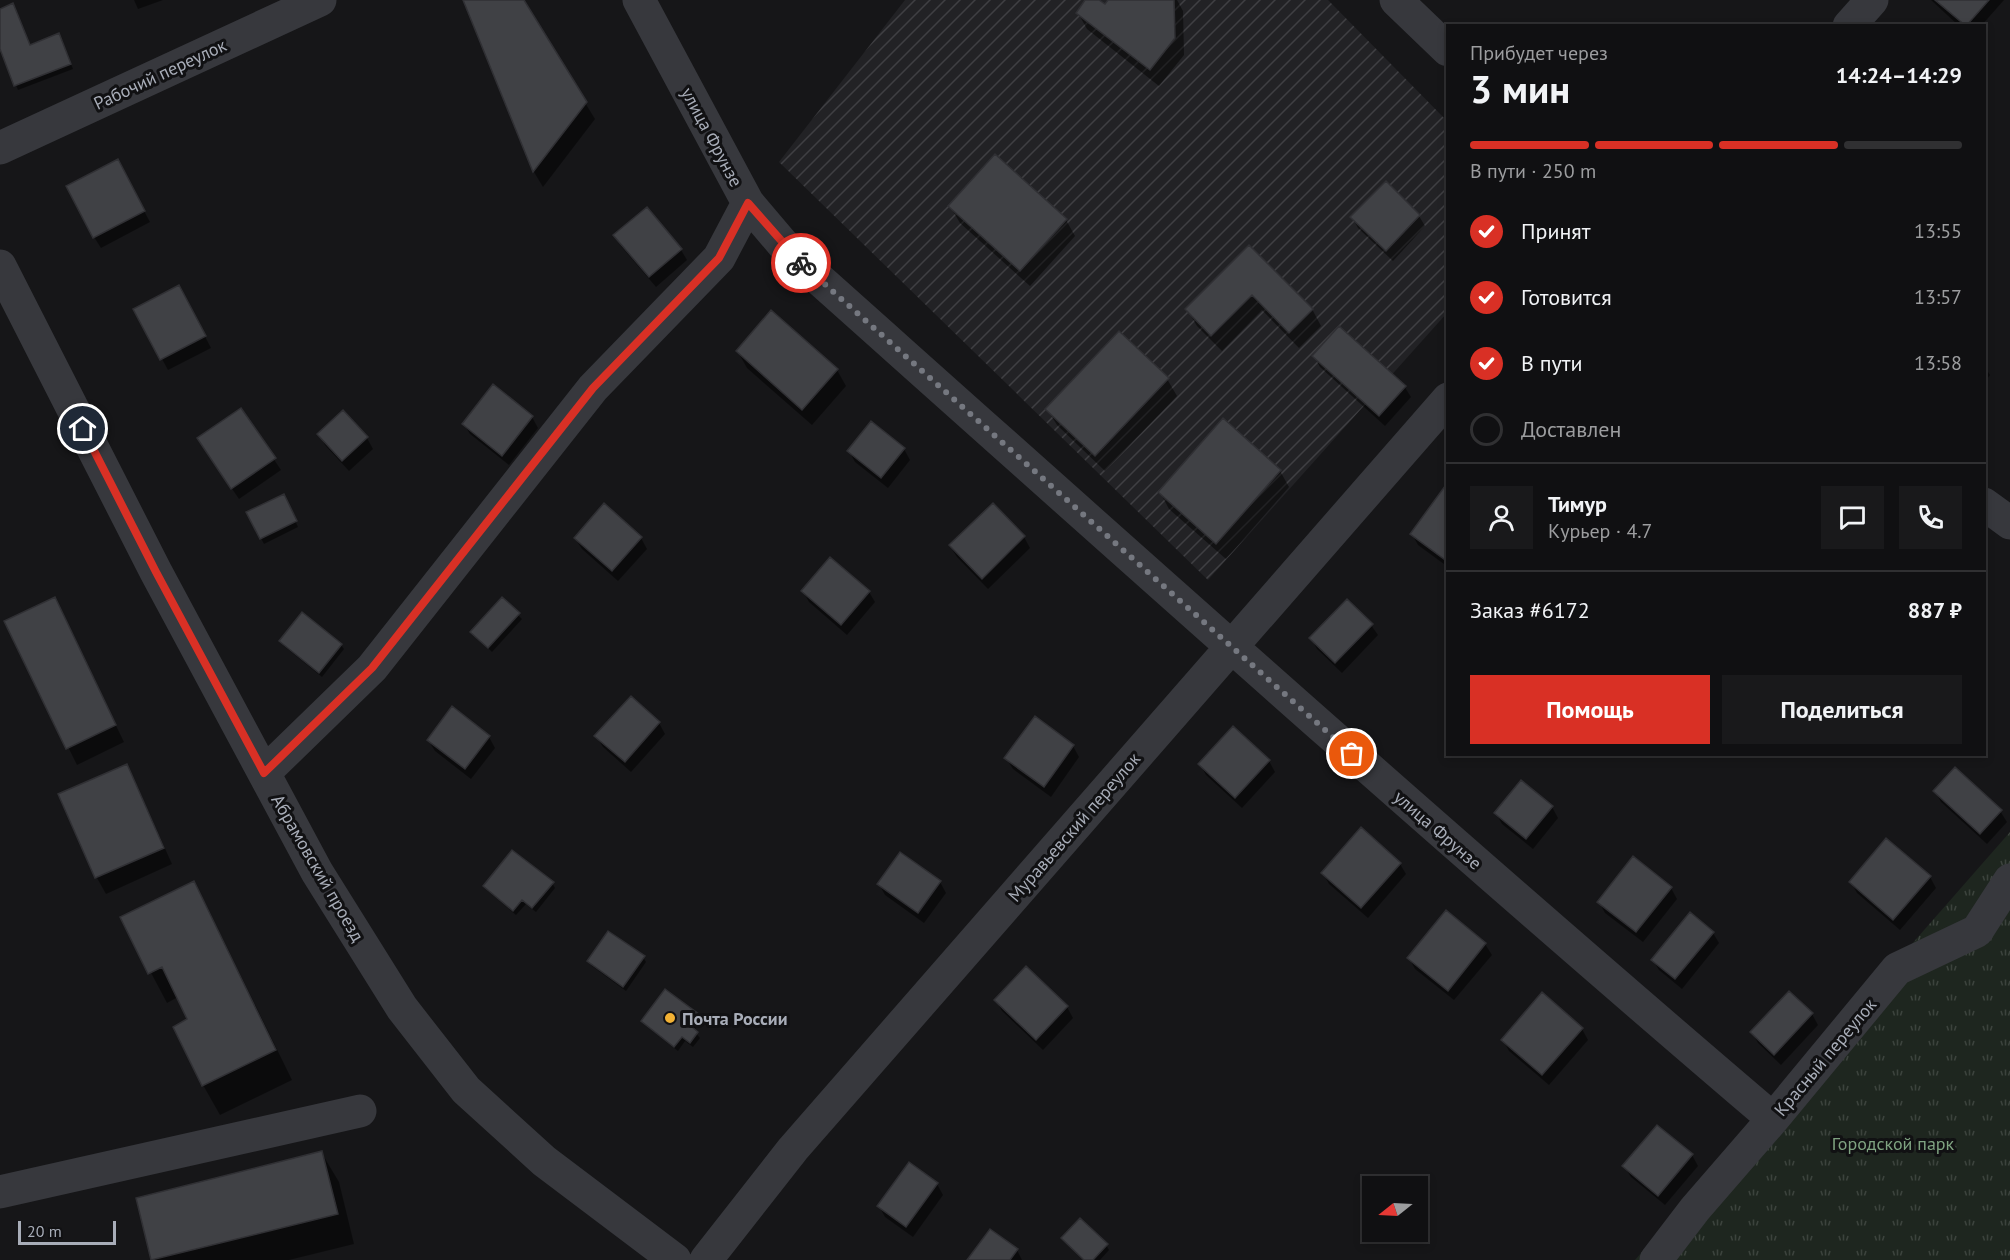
<!DOCTYPE html>
<html lang="ru">
<meta charset="utf-8">
<style>
:root{--surface:#101012;--page:#19191b;--text:#f1f3f6;--muted:#9c9d9f;--line:#303032;--accent:#d93025}
body{margin:0;font-family:"PT Sans",sans-serif;background:var(--page);color:var(--text);height:100vh;display:flex;flex-direction:column;font-size:22px;white-space:nowrap}
*{box-sizing:border-box;margin:0}
p{font-size:20px;color:var(--muted)}
.icon{flex:none;width:33px;height:33px;fill:none;stroke:currentColor;stroke-width:2;stroke-linecap:round;stroke-linejoin:round}
.map{position:relative;flex:1;overflow:hidden}
.side{position:absolute;left:1446px;top:24px;width:540px;height:732px;display:flex;flex-direction:column;background:var(--surface);border-radius:0px;box-shadow:0 3px 9px #0003,0 0 0 2px var(--line)}
.side>*{flex:none}
.needle{width:39px;rotate:252deg}
.fabs{position:absolute;left:1362px;top:1176px;display:grid;gap:12px}
.fabs a{display:grid;place-items:center;width:66px;height:66px;border-radius:0px;background:var(--surface);box-shadow:0 3px 9px #0003,0 0 0 2px var(--line);font-size:30px}
.scale{position:absolute;left:18px;bottom:15px;width:98px;box-sizing:border-box;padding-left:6px;border:3px solid #a8adb8;border-top:0;font-size:16px;line-height:21px;white-space:nowrap;color:#a8adb8;-webkit-text-stroke:4px #111113;paint-order:stroke}
.pin{position:absolute;display:grid;place-items:center;width:51px;height:51px;color:#fff;margin:-26px;border:3px solid #fff;border-radius:50%;box-shadow:0 2px 6px #0007}
.courier{position:absolute;display:grid;place-items:center;width:60px;height:60px;margin:-30px;border:4px solid #d93025;border-radius:50%;background:#fff;color:#222;box-shadow:0 2px 8px #0007}
.head em{font-style:normal;font-weight:600}
.head div{display:flex;flex-direction:column-reverse}
.head{display:flex;align-items:center;justify-content:space-between;height:102px;padding:0 24px}
h1{font-size:39px;font-weight:600;line-height:45px}
.bar{display:grid;grid-template-columns:repeat(4,1fr);gap:9px 6px;align-content:center;height:72px;padding:0 24px}
.bar i{height:8px;border-radius:4px;background:var(--line)}
.bar .active{background:var(--accent)}
.bar p{grid-column:span 4}
.line{display:flex;align-items:center;gap:15px;padding:0 24px;border-top:2px solid var(--line)}
.line div{flex:1}
.round{display:grid;place-items:center;flex:none;width:63px;height:63px;border-radius:0px;background:var(--page)}
ol{padding:0 24px;list-style:none}
li{display:flex;align-items:center;gap:18px;height:66px}
li p{margin-inline-start:auto}
li .icon{padding:6px;border-radius:50%;background:var(--accent);color:#fff;stroke-width:4}
li:last-child{color:var(--muted)}
li i{width:33px;height:33px;border:3px solid var(--line);border-radius:50%}
.action{display:flex;gap:12px;margin-top:auto;padding:12px 24px}
.action a{flex:1;height:69px;border-radius:0px;background:var(--accent);color:#fff;font-size:24px;font-weight:600;line-height:69px;text-align:center}
.action a+a{background:var(--page);color:var(--text)}
.map>svg:first-child{display:block}
</style>
<div class="map">
<svg width="2010" height="1260" viewBox="0 0 2010 1260">
<defs>
<pattern id="industrial-furrows" width="10" height="10" patternUnits="userSpaceOnUse" patternTransform="scale(1.5)"><rect width="10" height="10" fill="#222225"/><path d="M-1 1l2-2M0 10L10 0M9 11l2-2" fill="none" stroke="#3f3f43"/></pattern>
<pattern id="park-tufts" width="24" height="20" patternUnits="userSpaceOnUse" patternTransform="scale(1.5)"><rect width="24" height="20" fill="#1e261f"/><path d="M3 7l-1-3M5 7V3M7 7l1-3M15 17l-1-3M17 17v-4M19 17l1-3" fill="none" stroke="#3c433d"/></pattern>
</defs>
<rect width="100%" height="100%" fill="#161618"/>
<path fill="url(#industrial-furrows)" d="M905,0H1328L1447,121V313L1208,580L779,162Z"/>
<path fill="url(#park-tufts)" d="M2010,832V1260H1635Z"/>
<path fill="#0007" d="M134,0H163L138,9Z
M464,0H522L595,119L543,187L534,172Z
M1087,0H1096L1105,6L1110,0H1177L1183,11L1184,55L1159,86L1087,29L1078,13Z
M1931,0H2004L1981,26H1959Z
M0,10L30,46L62,40L73,69L18,90L0,45Z
M123,172L150,222L101,248L94,237Z
M950,206L1066,220L1075,236L1030,286L960,223Z
M1419,216L1425,226L1393,261L1358,228L1352,217Z
M615,236L681,250L687,260L656,287L621,246Z
M1249,247L1312,309L1321,326L1299,348L1262,310L1222,351L1197,326L1187,309Z
M185,298L211,348L168,370L135,310Z
M738,352L837,370L846,386L812,425L747,368Z
M1314,356L1404,386L1411,397L1385,426L1320,367Z
M1984,366L1990,375L1984,383Z
M1167,379L1177,396L1105,471L1057,425L1047,409Z
M241,410L281,470L239,499L205,449Z
M343,412L367,438L373,449L349,471L325,445L319,434Z
M532,417L538,428L509,465L470,434L464,424Z
M904,449L910,460L888,488L855,462L849,451Z
M1280,471L1289,487L1226,559L1169,509L1160,492Z
M1448,484V567L1418,545L1412,534Z
M286,501L298,527L264,544L248,513Z
M1024,537L1030,548L988,589L957,557L950,546Z
M575,538H641L647,549L618,581L582,549Z
M803,591L869,592L875,602L847,635L809,602Z
M54,599L124,742L77,765L6,622Z
M502,599L522,619L492,652L472,632Z
M1371,625L1378,635L1342,673L1317,649L1311,638Z
M281,641L341,645L344,649L322,677L284,646Z
M1035,718L1073,746L1079,757L1051,797L1013,769L1006,758Z
M659,723L665,734L631,772L603,747L596,736Z
M489,737L495,748L471,779L435,751L428,740Z
M1269,761L1275,772L1242,808L1206,775L1200,764Z
M126,765L135,782L172,864L106,894L97,878L60,795Z
M1935,791L2000,811L2007,822L1987,844L1941,802Z
M1552,807L1558,818L1533,849L1502,824L1496,813Z
M1400,864L1406,874L1368,918L1329,884L1323,873Z
M1930,877L1936,888L1900,930L1857,893L1851,882Z
M940,882L946,893L924,923L885,895L879,884Z
M193,883L210,913L292,1080L220,1115L203,1085L189,1020L178,997L167,1003L122,918Z
M552,883L555,888L536,912L526,904L516,915L488,891L485,887Z
M1671,888L1677,899L1643,942L1605,913L1599,902Z
M1446,912L1485,944L1492,955L1454,1000L1415,969L1409,958Z
M1713,933L1719,943L1682,989L1659,970L1653,960Z
M643,957L646,962L626,991L592,966L589,961Z
M996,1000L1067,1007L1073,1018L1043,1050L1002,1011Z
M1812,1014L1818,1025L1781,1065L1758,1043L1752,1032Z
M699,1016L701,1021L694,1031L700,1038L693,1047L685,1041L678,1051L646,1026L643,1021Z
M1582,1029L1588,1040L1549,1085L1509,1051L1503,1040Z
M321,1152L339,1182L354,1244L289,1260H152L137,1199Z
M1692,1155L1698,1166L1665,1205L1631,1177L1624,1166Z
M910,1164L937,1184L943,1195L913,1237L885,1217L879,1206Z
M1063,1238L1106,1245L1109,1250L1100,1260H1084Z
M1017,1250L1022,1260H969Z"/>
<path fill="#404145" stroke="#303034" stroke-width="1.5" d="M463,0H524L587,102L533,172Z
M1085,0H1099L1105,4L1108,0H1174L1175,38L1150,70L1076,13Z
M1935,0H1989L1966,26Z
M13,3L30,45L59,33L71,64L14,86L0,49V9Z
M995,154L1067,219L1020,271L948,206Z
M118,159L145,211L93,238L66,186Z
M1386,181L1420,215L1386,251L1350,217Z
M647,207L682,249L649,277L613,235Z
M1249,245L1313,309L1289,333L1252,295L1211,336L1185,309Z
M179,285L206,336L160,360L133,309Z
M771,310L838,369L802,410L736,351Z
M1339,326L1406,386L1379,416L1312,356Z
M1119,331L1169,378L1095,456L1045,409Z
M493,384L533,416L502,456L462,424Z
M241,408L276,458L231,489L197,438Z
M343,410L368,437L342,461L317,434Z
M1223,418L1281,470L1216,544L1158,492Z
M871,421L905,448L881,478L847,451Z
M1448,482V562L1410,534Z
M284,494L297,521L260,539L246,512Z
M604,503L642,537L612,571L574,538Z
M993,503L1025,536L982,579L949,545Z
M830,557L870,591L841,625L801,591Z
M55,597L116,725L66,749L4,621Z
M502,597L520,613L488,648L470,632Z
M1347,599L1373,624L1335,663L1309,638Z
M302,612L342,644L319,673L279,641Z
M631,696L660,722L625,762L594,736Z
M452,706L490,736L465,769L427,740Z
M1035,716L1074,745L1044,787L1004,758Z
M1233,726L1270,760L1235,798L1198,764Z
M127,764L164,848L95,878L58,794Z
M1955,767L2002,810L1980,834L1933,791Z
M1521,780L1553,806L1526,839L1494,813Z
M1361,827L1401,863L1361,908L1321,873Z
M1886,838L1931,876L1893,920L1849,882Z
M512,850L554,882L532,908L522,900L513,911L483,886Z
M900,852L941,881L918,913L877,884Z
M1633,856L1672,887L1636,932L1597,902Z
M194,881L276,1050L202,1086L173,1027L187,1019L162,967L148,974L120,917Z
M1446,910L1486,943L1448,991L1407,958Z
M1690,912L1714,932L1675,979L1651,960Z
M608,931L645,956L623,987L587,961Z
M1026,966L1068,1006L1036,1040L994,1000Z
M665,989L700,1015L691,1026L698,1032L690,1043L682,1037L674,1047L641,1021Z
M1789,991L1813,1013L1774,1055L1750,1032Z
M1542,992L1583,1028L1542,1075L1501,1040Z
M1657,1125L1693,1154L1658,1196L1622,1166Z
M322,1151L338,1214L151,1260L136,1198Z
M909,1162L938,1183L906,1227L877,1206Z
M1080,1218L1108,1244L1093,1260H1084L1061,1238Z
M990,1229L1018,1249L1010,1260H967Z"/>
<g fill="none" stroke-linecap="round" stroke-linejoin="round">
<path stroke="#37383d" stroke-width="33" d="M639,0L748,203L792,255C1117,545 1441,836 1773,1119
M1396,0L1448,50
M1849,26L1872,0
M0,148L320,0
M0,266L156,572L317,872L402,1008L466,1090L544,1161L675,1260
M1984,504L2010,523
M264,773L372,668L593,388L719,258L748,203
M0,1192L360,1111
M706,1260L793,1149L1448,399
M1656,1260L1695,1209L1773,1119L1897,969L1977,931L2010,880"/>
</g>
<g fill="none" stroke-linecap="round" stroke-linejoin="round">
<path stroke="#757880" stroke-width="6" stroke-dasharray="0 10.8" d="M801,263L1352,754"/>
<path stroke="#d93025" stroke-width="8" d="M83,429L156,572L264,773L372,668L593,388L719,258L748,203L801,263"/>
</g>
<circle fill="#f2b134" stroke="#111113" stroke-width="2" cx="670" cy="1018" r="6"/>
<g text-anchor="middle" dominant-baseline="central" stroke-width="6" stroke-linejoin="round" paint-order="stroke">
<g font-size="18" fill="#a8adb8" stroke="#111113">
<text transform="translate(160 74) rotate(-25)">Рабочий переулок</text>
<text transform="translate(712 137) rotate(62)">улица Фрунзе</text>
<text transform="translate(1074 827) rotate(-49)">Муравьевский переулок</text>
<text transform="translate(1438 830) rotate(41)">улица Фрунзе</text>
<text transform="translate(318 868) rotate(60)">Абрамовский проезд</text>
<text transform="translate(1825 1057) rotate(-50)">Красный переулок</text>
</g>
<g font-size="18" font-weight="bold" fill="#a8adb8" stroke="#111113" text-anchor="start">
<text x="682" y="1018">Почта России</text>
</g>
<g font-size="18" fill="#7fa381" stroke="#111113">
<text x="1893" y="1143">Городской парк</text>
</g>
</g>
</svg>
<div class="fabs">
<a><svg class="needle" viewBox="-14 -14 28 28"><path d="M0-13l5 13h-10z" fill="#e53935"/><path d="M0 13l5-13h-10z" fill="#9c9d9f"/></svg></a>
</div>
<div class="scale">20 m</div>
<div class="pin" style="left:1352px;top:754px;background:#ea580c"><svg class="icon" aria-label="bag" viewBox="0 0 24 24"><path d="M5 8h14l-1 12H6zM9 8a3 3 0 0 1 6 0"/></svg></div>
<div class="pin" style="left:83px;top:429px;background:#1f2937"><svg class="icon" aria-label="home" viewBox="0 0 24 24"><path d="M3 11l9-7 9 7M6 9v11h12V9"/></svg></div>
<div class="courier" style="left:801px;top:263px"><svg class="icon" aria-label="bike" viewBox="0 0 24 24"><circle cx="6" cy="16" r="4"/><circle cx="18" cy="16" r="4"/><path d="M6 16l4-8h5l3 8M10 8l3 8H6M13 5h3"/></svg></div>
<section class="side">
<div class="head"><div><h1>3 мин</h1><p>Прибудет через</p></div><em>14:24–14:29</em></div>
<div class="bar"><i class="active"></i><i class="active"></i><i class="active"></i><i></i><p>В пути · 250 m</p></div>
<ol>
<li><svg class="icon" aria-label="check" viewBox="0 0 24 24"><path d="M5 12l5 5 9-10"/></svg>Принят<p>13:55</p></li>
<li><svg class="icon" aria-label="check" viewBox="0 0 24 24"><path d="M5 12l5 5 9-10"/></svg>Готовится<p>13:57</p></li>
<li><svg class="icon" aria-label="check" viewBox="0 0 24 24"><path d="M5 12l5 5 9-10"/></svg>В пути<p>13:58</p></li>
<li><i></i>Доставлен</li>
</ol>
<div class="line" style="height:108px"><a class="round"><svg class="icon" aria-label="person" viewBox="0 0 24 24"><circle cx="12" cy="8" r="4"/><path d="M4 21q1-7 8-7t8 7"/></svg></a><div><b>Тимур</b><p>Курьер · 4.7</p></div><a class="round"><svg class="icon" aria-label="chat" viewBox="0 0 24 24"><path d="M4 5h16v11H9l-5 4z"/></svg></a><a class="round"><svg class="icon" aria-label="phone" viewBox="0 0 24 24"><path d="M5 4h4l2 5-3 2q2 4 5 5l2-3 5 2v4C11 20 4 13 5 4z"/></svg></a></div>
<div class="line" style="height:78px"><div>Заказ #6172</div><b>887 ₽</b></div>
<div class="action"><a>Помощь</a><a>Поделиться</a></div>
</section>
</div>
